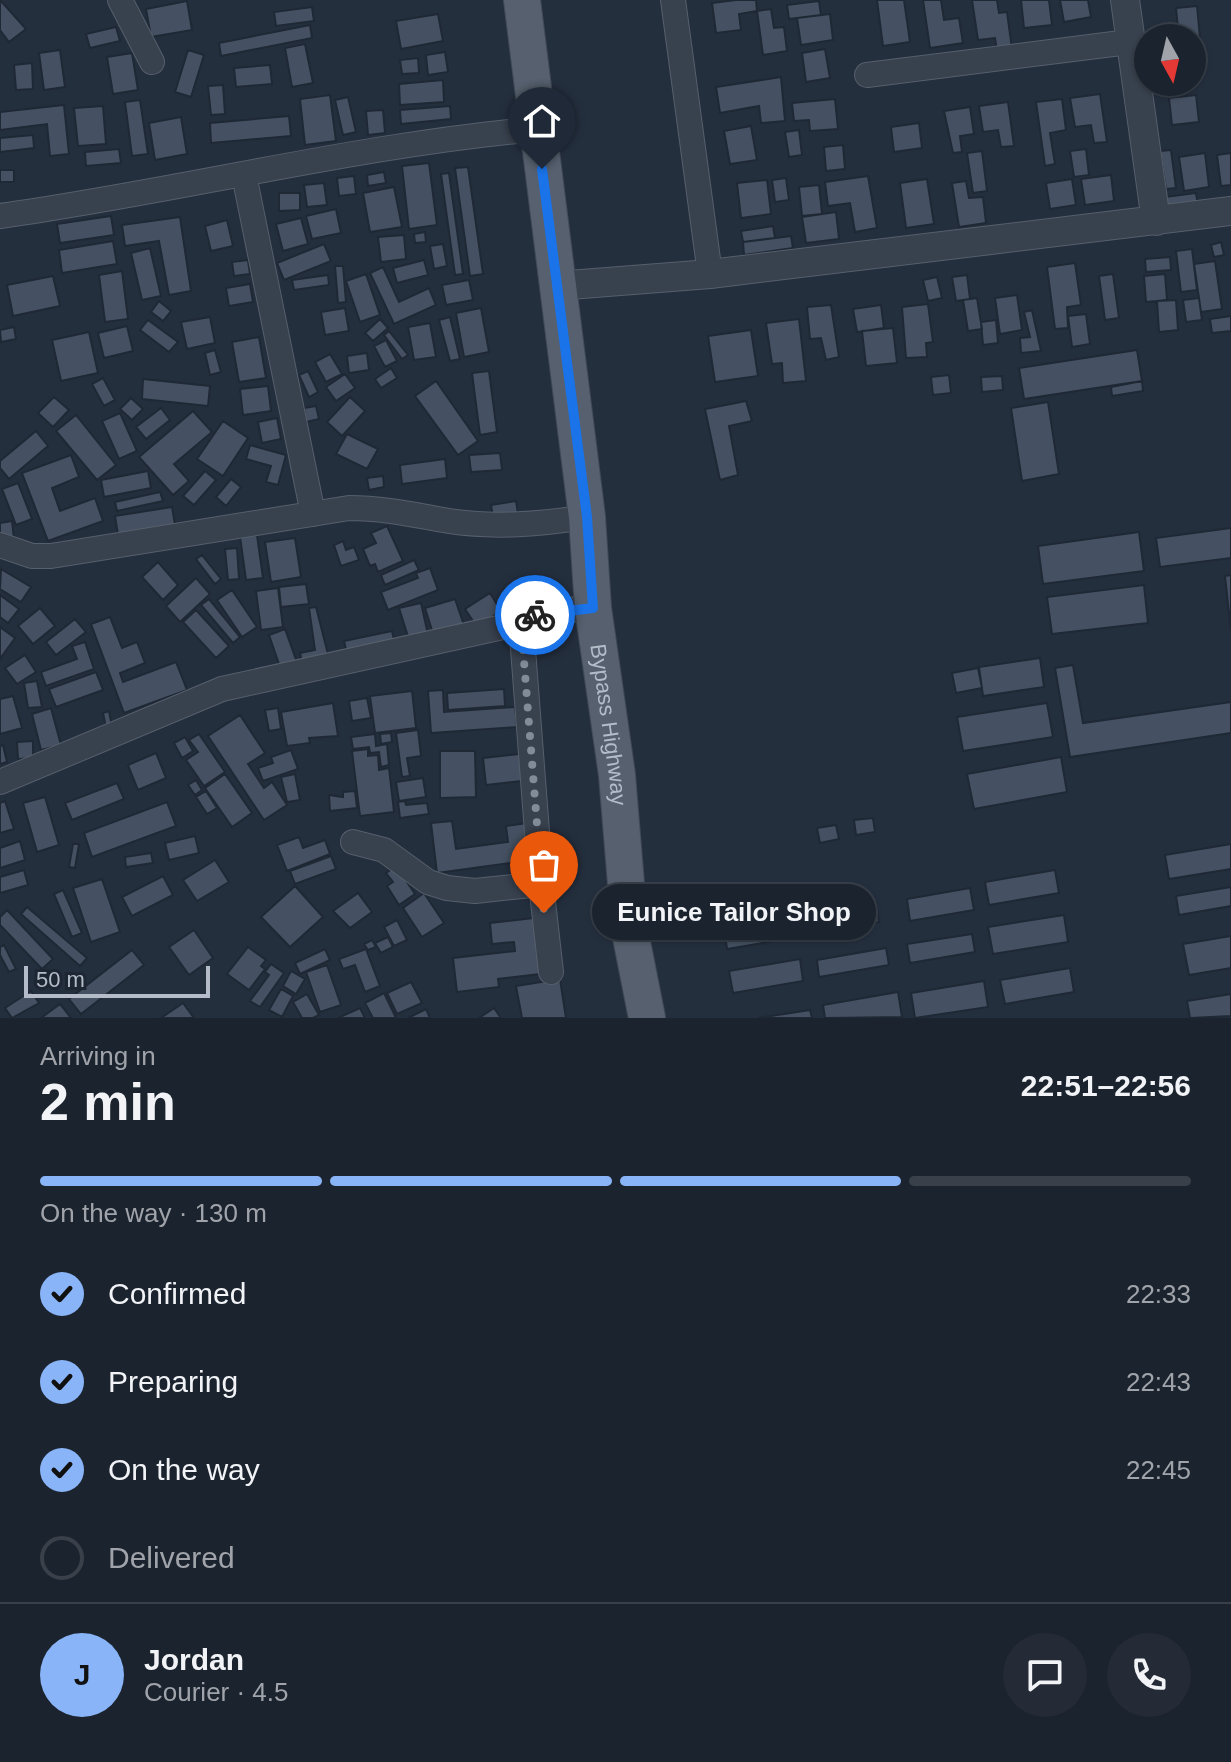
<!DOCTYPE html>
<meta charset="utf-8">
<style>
:root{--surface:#1b232e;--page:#242b36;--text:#f1f3f6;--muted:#a0a4aa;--line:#39404a;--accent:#8ab4f8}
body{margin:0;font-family:Helvetica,sans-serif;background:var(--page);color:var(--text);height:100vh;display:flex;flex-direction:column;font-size:30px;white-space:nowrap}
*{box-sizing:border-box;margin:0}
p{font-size:26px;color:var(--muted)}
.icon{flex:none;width:44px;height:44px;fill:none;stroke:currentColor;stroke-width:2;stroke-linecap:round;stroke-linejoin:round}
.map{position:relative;height:1018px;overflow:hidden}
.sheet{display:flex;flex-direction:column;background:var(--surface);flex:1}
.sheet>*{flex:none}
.needle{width:52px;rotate:172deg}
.fabs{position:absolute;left:1134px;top:24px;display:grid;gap:16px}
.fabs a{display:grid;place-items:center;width:72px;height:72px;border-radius:50%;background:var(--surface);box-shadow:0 2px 6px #0004,0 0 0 2px var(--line);font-size:40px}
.scale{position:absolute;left:24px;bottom:20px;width:186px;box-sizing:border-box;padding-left:8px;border:4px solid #b4bcc9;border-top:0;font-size:22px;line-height:28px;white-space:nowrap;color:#b4bcc9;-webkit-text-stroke:6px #1d2633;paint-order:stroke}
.pin{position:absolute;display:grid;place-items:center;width:68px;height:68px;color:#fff;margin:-82px -34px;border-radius:50% 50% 50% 0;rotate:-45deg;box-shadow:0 0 8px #0007}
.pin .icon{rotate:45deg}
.courier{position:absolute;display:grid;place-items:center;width:80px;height:80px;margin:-40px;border:6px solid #1a73e8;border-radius:50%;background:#fff;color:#222;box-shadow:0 2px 10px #0007}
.bubble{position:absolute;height:56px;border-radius:28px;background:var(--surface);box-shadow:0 2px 6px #0004,0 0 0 2px var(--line);font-size:26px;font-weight:800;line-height:56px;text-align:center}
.overview em{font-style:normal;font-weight:800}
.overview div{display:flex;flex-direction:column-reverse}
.overview{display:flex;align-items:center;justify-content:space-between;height:136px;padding:0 40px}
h1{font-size:52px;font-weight:800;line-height:60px}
.bar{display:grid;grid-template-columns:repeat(4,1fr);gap:12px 8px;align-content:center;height:96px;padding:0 40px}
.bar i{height:10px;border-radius:6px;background:var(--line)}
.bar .selected{background:var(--accent)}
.bar p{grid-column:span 4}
.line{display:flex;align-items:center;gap:20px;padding:0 40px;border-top:2px solid var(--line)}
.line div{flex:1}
.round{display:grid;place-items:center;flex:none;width:84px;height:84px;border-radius:42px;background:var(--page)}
ol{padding:0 40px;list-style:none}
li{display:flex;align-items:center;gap:24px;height:88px}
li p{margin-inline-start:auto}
li .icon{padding:8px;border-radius:50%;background:var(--accent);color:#111;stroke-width:4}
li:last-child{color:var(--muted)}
li i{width:44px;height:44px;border:4px solid var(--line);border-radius:50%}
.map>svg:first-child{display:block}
</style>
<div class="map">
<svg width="1231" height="1018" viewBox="0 0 1231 1018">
<rect width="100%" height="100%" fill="#242f3e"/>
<path fill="#455162" stroke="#1f2835" stroke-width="2" d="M0,0L26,29L9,42L0,30Z
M736,0H756L757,11L739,14L741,30L716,33L712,3Z
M877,0H904L910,42L883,46Z
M923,0H941L944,20L959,18L963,43L930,48Z
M972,0H997L999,13L1007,12L1012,49L997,51L995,38L978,40Z
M1021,0H1049L1052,25L1024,28Z
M1060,0H1088L1091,17L1064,22Z
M187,1L192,30L151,37L146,9Z
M819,1L821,15L789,19L787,5Z
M1197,6L1200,38H1179L1176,8Z
M312,7L314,21L276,26L274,12Z
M771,9L774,28L784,27L787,51L763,55L757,11Z
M438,14L443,41L401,49L396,21Z
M830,14L833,40L801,45L797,18Z
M310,25L312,38L221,56L219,43Z
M116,27L120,41L90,48L86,34Z
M305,44L313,83L292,87L285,48Z
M825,49L830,78L806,82L802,53Z
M60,50L65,87L44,90L39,53Z
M188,50L204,55L191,97L175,92Z
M445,52L448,72L428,75L426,55Z
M132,53L138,90L113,94L107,57Z
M418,58L419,73L402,74L400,60Z
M1192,59H1195L1198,82L1164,87L1163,82H1192Z
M32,63L33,89L16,90L14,65Z
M270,65L272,84L236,87L234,68Z
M781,77L785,121L761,123L759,106L720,113L716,87Z
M443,80L444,102L400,105L399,84Z
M223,85L225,114L211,115L208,86Z
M1100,94L1107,142L1094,143L1091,125L1075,127L1070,98Z
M330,95L336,141L305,145L300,99Z
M1196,95L1199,122L1172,125L1169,98Z
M348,97L356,132L343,135L335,100Z
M835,99L838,129L810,131L809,120L794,121L792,103Z
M1062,99L1066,130L1050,133L1055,164L1045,166L1036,102Z
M140,100L148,154L132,156L125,102Z
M1008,102L1014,146L1001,147L998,130L983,132L979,106Z
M64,105L69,154L50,156L47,124L0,130V112Z
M103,106L106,144L78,146L74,108Z
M450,106L451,119L401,124L400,110Z
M970,107L974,134L960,136L962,152L953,153L944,111Z
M383,110L385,133L368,135L366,111Z
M289,116L291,136L211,143L210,123Z
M181,117L187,154L155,160L149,123Z
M919,123L922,148L894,152L891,127Z
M751,126L757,160L730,164L724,131Z
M799,130L802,155L789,157L785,132Z
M33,135L34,148L0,152V138Z
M843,145L845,169L826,171L824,147Z
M119,149L121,163L86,166L85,152Z
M1086,149L1089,175L1074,177L1070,151Z
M1171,150L1176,188L1166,189L1160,151Z
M982,151L987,191L973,193L967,153Z
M1205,153L1209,187L1184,191L1179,157Z
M1231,153V185L1221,186L1217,155Z
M429,163L437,225L409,229L402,166Z
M468,167L483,274L470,276L455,168Z
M0,170H14V182H0Z
M384,172L386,183L368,186L367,175Z
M449,173L463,274L455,275L441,174Z
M1111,175L1114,201L1085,205L1081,179Z
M354,176L356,194L339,196L337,178Z
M868,176L877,228L855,232L850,203L828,206L825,182Z
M786,178L789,200L775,202L772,180Z
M927,179L934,224L906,228L900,183Z
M1072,179L1076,205L1050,209L1046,183Z
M767,180L771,214L741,218L737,183Z
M966,181L969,198L983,197L986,223L959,227L952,183Z
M324,183L327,205L307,207L304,185Z
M819,185L822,214L802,216L799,187Z
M394,187L402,227L370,232L363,193Z
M279,193H300V210L279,211Z
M1196,193L1198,205L1167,209L1165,197Z
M336,209L341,233L312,239L306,216Z
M836,212L839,239L806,243L802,217Z
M111,216L114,235L60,243L57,224Z
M180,217L191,291L169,295L159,241L125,246L122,225Z
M301,218L308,244L283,251L276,224Z
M227,220L233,246L211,251L205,226Z
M773,226L775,238L743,242L741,231Z
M425,232L426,242L415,243L414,234Z
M404,235L406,259L381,262L378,237Z
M791,236L793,248L744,255L743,242Z
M113,241L117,264L62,273L59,250Z
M1221,242L1224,255L1214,257L1211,245Z
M324,244L331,261L284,280L277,263Z
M443,244L447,266L434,269L430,246Z
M150,248L161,296L142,300L131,253Z
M1192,249L1197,290L1181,292L1176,251Z
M1170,257L1171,270L1146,272L1145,259Z
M248,260L250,274L234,276L232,262Z
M424,260L428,275L397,283L393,268Z
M1215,261L1222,309L1201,312L1194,264Z
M1075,263L1081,305L1067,307L1068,328L1055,329L1047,267Z
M335,266H343L346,302L338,303Z
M383,267L399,302L429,288L436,305L394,324L370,273Z
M122,271L128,319L105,322L99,275Z
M366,274L380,315L360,322L346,281Z
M1113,274L1119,318L1105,320L1099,276Z
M1165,274L1167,300L1146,302L1144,276Z
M328,275L329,285L294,290L292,280Z
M967,275L970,299L956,301L952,277Z
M53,276L60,306L13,316L7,285Z
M937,277L942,298L928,301L923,280Z
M469,280L473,300L446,305L442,285Z
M250,284L253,302L229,306L226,288Z
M1017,295L1022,330L1000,334L995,298Z
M977,298L982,329L968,331L963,300Z
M1199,298L1202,320L1186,322L1183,300Z
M1176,300L1178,330L1159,332L1157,301Z
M159,301L171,311L163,321L151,312Z
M928,304L933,342L926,343L927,357L906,358L902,307Z
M831,305L839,357L826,360L821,338L810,339L807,307Z
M881,305L884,328L857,332L853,309Z
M345,308L349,331L325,335L321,312Z
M481,308L489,352L464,357L456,313Z
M1032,310L1041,351L1021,353L1020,338L1030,337L1024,312Z
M1086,314L1090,344L1072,347L1068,316Z
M1231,316V331L1212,333L1210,319Z
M210,317L215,343L187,349L181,322Z
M450,317L460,359L450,361L439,320Z
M380,319L388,328L373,341L365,333Z
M799,319L806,381L783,383L782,363L772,364L766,323Z
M148,320L178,342L169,352L140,330Z
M996,320L998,343L983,345L981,322Z
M430,323L436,357L414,360L408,327Z
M127,326L133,351L104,358L98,333Z
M14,327L16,339L1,342L0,330Z
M893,328L897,363L866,366L862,331Z
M751,330L758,376L715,382L708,336Z
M389,331L408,355L402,359L384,335Z
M89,332L98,373L61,381L52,340Z
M259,337L266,378L239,382L232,342Z
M386,340L397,361L385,367L374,346Z
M215,350L221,372L210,375L205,353Z
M1137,350L1142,381L1024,399L1019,368Z
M367,353L369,370L349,373L347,356Z
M330,354L342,374L326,382L315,362Z
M391,368L397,378L381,388L375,379Z
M308,371L318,392L309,397L299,375Z
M489,371L497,432L480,435L472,373Z
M345,374L355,388L336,401L326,387Z
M949,375L951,393L933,395L931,377Z
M1002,376L1003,390L982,392L981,377Z
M103,378L115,400L104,406L92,384Z
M143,379L210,386L208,406L142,399Z
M436,381L478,441L458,455L415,396Z
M1142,381L1143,391L1112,396L1111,387Z
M268,386L271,411L243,415L240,389Z
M54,397L69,410L53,427L38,413Z
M350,397L365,411L342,436L327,422Z
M131,398L143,409L132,420L120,409Z
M746,401L752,421L729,426L738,475L720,480L705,409Z
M1048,402L1059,474L1022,481L1011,408Z
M316,406L319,419L306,422L304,408Z
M161,408L170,420L146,439L136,427Z
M193,411L212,432L174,464L189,481L173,495L139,457Z
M120,413L137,451L119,459L102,421Z
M76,415L116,465L97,480L56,431Z
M277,418L281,439L262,443L258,422Z
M223,421L248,438L223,476L197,459Z
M36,431L48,446L9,479L0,468V461Z
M347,434L378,449L367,469L336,454Z
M250,445L286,455L278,485L266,482L271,466L246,459Z
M500,453L502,470L471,472L469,455Z
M71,455L79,477L52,488L60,511L95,498L103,521L48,541L22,473Z
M445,459L447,478L402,484L400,465Z
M148,471L151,488L104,497L101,480Z
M205,471L216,480L194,505L183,496Z
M383,476L384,487L369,490L367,478Z
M231,479L241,487L226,506L216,497Z
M18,483L32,519L16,525L2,489Z
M160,492L163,501L117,511L115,502Z
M516,501L519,520L494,523L491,505Z
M172,507L175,525L118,535L115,516Z
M12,521L14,539L0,540V523Z
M387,526L403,561L378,572L375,564L370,566L363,549L376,543L371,533Z
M1231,528V558L1160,567L1156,538Z
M1139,532L1144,571L1043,584L1038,546Z
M257,535L263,578L246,580L240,537Z
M295,538L301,577L271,582L265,542Z
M343,541L346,550L354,547L359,560L341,566L334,545Z
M237,548L239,579L228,580L225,549Z
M202,555L221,579L215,584L196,559Z
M414,560L419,570L385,585L381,575Z
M158,562L178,585L163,600L142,577Z
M430,568L438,590L388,610L381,592L418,578L416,573Z
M1,569L31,587L21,602L0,589Z
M1231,575V631L1225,576Z
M196,578L210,594L180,622L166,606Z
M306,584L309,604L281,607L279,587Z
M1144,585L1148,623L1052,634L1047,597Z
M278,588L283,627L261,630L256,591Z
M232,590L257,627L242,637L217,600Z
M490,593L501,611L477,627L465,609Z
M0,595L19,609L8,623L0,617Z
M209,599L240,637L233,643L201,605Z
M455,599L466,631L435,640L425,608Z
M421,603L429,639L410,643L399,608Z
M316,607L329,658L302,663L300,653L315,650L309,608Z
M40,608L55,626L33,644L18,626Z
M196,610L229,646L216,658L183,622Z
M110,617L122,648L137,642L145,663L120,673L123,682L176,662L187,690L124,713L91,624Z
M75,619L86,632L56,655L46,642Z
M0,627L15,638L0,659Z
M285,629L298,665L281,670L269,635Z
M392,631L395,644L347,654L344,641Z
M85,642L94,669L46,686L41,672L77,659L72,646Z
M25,655L36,672L17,684L5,668Z
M1040,658L1044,687L983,696L979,667Z
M1073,665L1083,723L1231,702V733L1070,757L1055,668Z
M978,668L982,688L956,693L952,673Z
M96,672L103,690L56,707L49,689Z
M37,681L42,707L28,708L24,683Z
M504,689L505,706L448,710L447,693Z
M443,690L444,712L515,707L517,727L431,733L428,691Z
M412,691L416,728L375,733L370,696Z
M13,696L22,728L0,734V699Z
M367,698L371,718L352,721L349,701Z
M333,703L338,736L309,738L310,743L287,746L281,712Z
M1047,703L1053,737L963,751L957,717Z
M51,708L61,745L41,750L32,714Z
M278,708L281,729L269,731L265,710Z
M109,711L112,727L106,728L103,713Z
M240,715L265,753L248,764L264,788L272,782L287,805L264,820L208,736Z
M418,730L421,756L407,758L410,776L402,777L396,733Z
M391,733L392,742L381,744L380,734Z
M199,734L225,772L204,786L186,760L198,752L189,740Z
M375,734L376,746L387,744L389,765L381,767L379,752L370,753L369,747L353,749L351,737Z
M185,737L193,751L182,758L174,743Z
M33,741V758L18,759L17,742Z
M3,745L7,762L0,764V746Z
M368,749V756L378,755L379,770L389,768L394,812L360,816L352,751Z
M291,750L298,769L263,781L258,768L273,763L271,757Z
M440,751H475L476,797L440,798Z
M156,753L166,778L138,790L128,765Z
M528,753L531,780L486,785L483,758Z
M1061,757L1067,792L974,809L967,774Z
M225,774L252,813L232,827L205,788Z
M295,774L300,800L287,802L281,777Z
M423,778L426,797L399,801L396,782Z
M196,780L202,790L195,795L188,785Z
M117,783L124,799L72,820L65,803Z
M206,791L217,808L207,814L196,797Z
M355,791L357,808L330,811L329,795L343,797V792Z
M45,797L59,845L37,852L23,803Z
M5,801L14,829L0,833V803Z
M405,801L406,805L427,803L429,814L400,818L398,802Z
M167,802L176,826L92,857L84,833Z
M873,818L875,832L856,835L854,820Z
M452,821L456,849L508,842L506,826L527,823L532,860L437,873L431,823Z
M836,825L839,839L820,843L817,828Z
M195,836L199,853L169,860L165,843Z
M299,837L303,848L325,840L330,854L287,871L277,845Z
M20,841L25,860L0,868V848Z
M73,844H79L75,868L69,867Z
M1231,844V869L1169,879L1165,855Z
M151,853L153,863L126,867L125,857Z
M331,856L336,869L295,884L290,871Z
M215,860L229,882L197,901L183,880Z
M396,866L415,894L399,905L387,886L393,882L386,873Z
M24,870L28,885L0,893V877Z
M1055,870L1059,893L989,905L985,882Z
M163,876L173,895L132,916L122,897Z
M102,879L120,932L91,942L73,888Z
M295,886L323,917L290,947L261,917Z
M1231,887V906L1179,915L1176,896Z
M970,888L974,910L910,921L907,899Z
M63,890L82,933L72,937L54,894Z
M358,893L372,912L350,928L333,911Z
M424,893L444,923L422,937L403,908Z
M876,902L879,922L811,934L807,914Z
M27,907L87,958L80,966L21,914Z
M7,910L53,959L42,969L0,925V917Z
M1064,915L1068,942L993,954L988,927Z
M795,916L798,937L727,949L724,927Z
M542,917L549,973L498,979L499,987L457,992L453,958L515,951L514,942L492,944L490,923Z
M397,920L407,940L394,946L384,927Z
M194,930L213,958L189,975L169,947Z
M972,934L975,952L910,963L907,944Z
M1231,936V968L1189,975L1183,944Z
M388,937L393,947L381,953L375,943Z
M372,940L376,947L368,950L364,944Z
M4,945L16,969L9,972L0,955V947Z
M248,947L266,960L261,966L265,969L249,990L227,974Z
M886,948L889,965L819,977L817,960Z
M325,949L330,960L300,974L295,963Z
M366,949L380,986L365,992L355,965L343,969L339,959Z
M132,950L144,965L81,1014L69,999Z
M800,959L803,981L733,993L729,971Z
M271,964L284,973L260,1007L250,1001L269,975L265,972Z
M327,965L341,1005L320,1012L306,972Z
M1070,968L1074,992L1005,1004L1000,980Z
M291,971L305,979L296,994L283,986Z
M560,979L566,1018H522L516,986Z
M984,981L988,1007L915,1018L911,993Z
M411,982L422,1003L397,1014L387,993Z
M281,989L293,996L282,1017L269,1010Z
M31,991L39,1003L12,1018L5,1008Z
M898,992L902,1017L825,1018L823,1005Z
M384,993L396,1018H373L365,1003Z
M307,994L319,1015L313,1018H302L293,1002Z
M1231,994V1016L1190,1018L1187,1001Z
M183,1003L194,1018H161Z
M60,1004L71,1018H41Z
M360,1008L365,1018H338Z
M494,1008L501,1018H479Z
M426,1009L430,1018H408Z
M810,1010L812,1018H758Z"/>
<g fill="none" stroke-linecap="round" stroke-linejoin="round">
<g stroke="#565f6c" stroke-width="26">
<path id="minor" d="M120,0L152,62
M673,0L710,274
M867,75L1129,42
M244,175L313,514
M0,216C179,191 357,145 538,129
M0,545L32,556H51L349,508C385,508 414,515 449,521C495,528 541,524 587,517
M521,623L541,884L551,972
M0,782L222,689L521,623L540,612L593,608
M353,842L384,850L428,882L447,888L475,891L541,884"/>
</g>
<g stroke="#565f6c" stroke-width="30">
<path id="tertiary" d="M1125,0L1156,221
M556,286L710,274L1231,211"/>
</g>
<g stroke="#414a57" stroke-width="38">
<g id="primary">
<path id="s1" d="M522,0L587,517L593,608L617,775L630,932L647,1018"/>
</g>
</g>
<use href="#minor" stroke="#38414e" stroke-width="24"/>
<use href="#tertiary" stroke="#38414e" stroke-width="28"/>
<use href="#primary" stroke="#56606e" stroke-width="36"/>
</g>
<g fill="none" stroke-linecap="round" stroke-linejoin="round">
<path stroke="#828b98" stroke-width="8" stroke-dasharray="0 14.4" d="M535,615L521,623L544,913"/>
<path stroke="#1a73e8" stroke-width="10" d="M535,615L593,608L587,517L542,169"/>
</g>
<g text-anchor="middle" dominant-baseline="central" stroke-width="6" stroke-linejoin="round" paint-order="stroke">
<g font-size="22" fill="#b4bcc9" stroke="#1d2633">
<text stroke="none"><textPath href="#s1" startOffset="730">Bypass Highway</textPath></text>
</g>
</g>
</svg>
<div class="fabs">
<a><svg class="needle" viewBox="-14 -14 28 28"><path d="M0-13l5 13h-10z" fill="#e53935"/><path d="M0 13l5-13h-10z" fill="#a0a4aa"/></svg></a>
</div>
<div class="scale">50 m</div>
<div class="pin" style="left:544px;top:913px;background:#ea580c"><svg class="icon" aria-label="bag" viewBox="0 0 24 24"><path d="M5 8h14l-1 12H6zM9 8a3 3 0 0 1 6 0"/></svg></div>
<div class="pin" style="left:542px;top:169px;background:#1f2937"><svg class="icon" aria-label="home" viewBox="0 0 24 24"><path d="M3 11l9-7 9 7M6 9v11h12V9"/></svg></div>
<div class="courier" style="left:535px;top:615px"><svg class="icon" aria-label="bike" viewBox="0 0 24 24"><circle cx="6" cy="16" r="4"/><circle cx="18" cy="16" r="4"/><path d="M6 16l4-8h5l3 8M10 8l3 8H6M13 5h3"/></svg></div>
<div class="bubble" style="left:592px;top:884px;width:284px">Eunice Tailor Shop</div>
</div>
<section class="sheet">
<div class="overview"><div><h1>2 min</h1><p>Arriving in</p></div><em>22:51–22:56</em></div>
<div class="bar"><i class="selected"></i><i class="selected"></i><i class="selected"></i><i></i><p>On the way · 130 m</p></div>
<ol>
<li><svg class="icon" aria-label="check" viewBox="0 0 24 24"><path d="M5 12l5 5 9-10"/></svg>Confirmed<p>22:33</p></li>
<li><svg class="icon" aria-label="check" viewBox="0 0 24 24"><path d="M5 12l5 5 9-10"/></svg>Preparing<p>22:43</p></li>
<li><svg class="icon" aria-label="check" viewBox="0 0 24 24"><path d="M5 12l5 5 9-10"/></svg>On the way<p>22:45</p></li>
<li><i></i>Delivered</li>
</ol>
<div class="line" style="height:144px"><b class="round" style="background:var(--accent);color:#111">J</b><div><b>Jordan</b><p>Courier · 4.5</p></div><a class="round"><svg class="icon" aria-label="chat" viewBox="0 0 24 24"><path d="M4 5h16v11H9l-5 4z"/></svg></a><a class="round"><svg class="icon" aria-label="phone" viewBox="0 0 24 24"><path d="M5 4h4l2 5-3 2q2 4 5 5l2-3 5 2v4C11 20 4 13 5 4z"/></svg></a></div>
</section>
